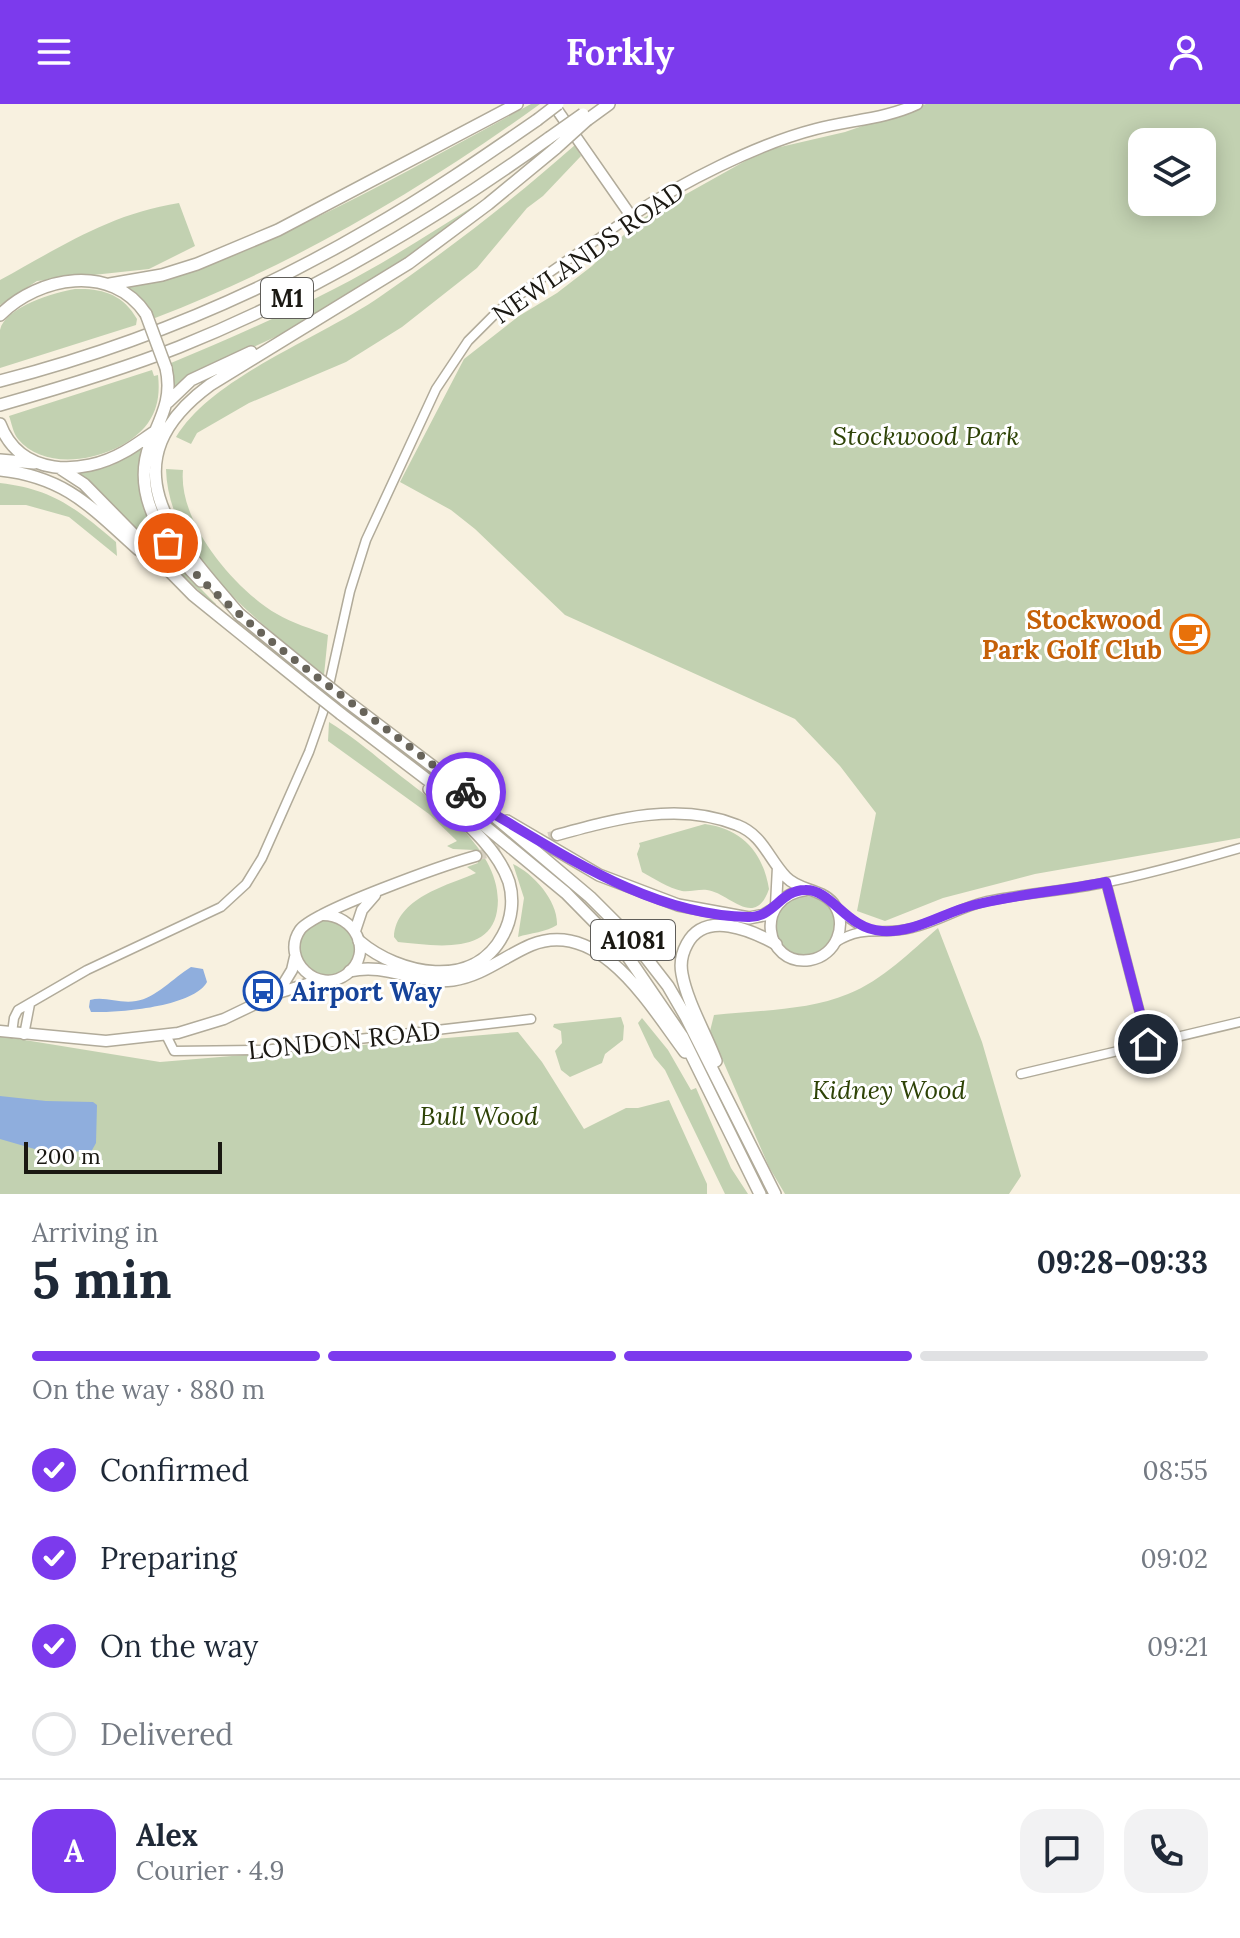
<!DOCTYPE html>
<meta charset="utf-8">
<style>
:root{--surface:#fff;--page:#f2f2f3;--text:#1f2937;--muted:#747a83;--line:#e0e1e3;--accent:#7c3aed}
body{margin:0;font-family:Lora,serif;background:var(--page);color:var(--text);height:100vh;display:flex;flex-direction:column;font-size:30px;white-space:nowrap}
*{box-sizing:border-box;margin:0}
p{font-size:26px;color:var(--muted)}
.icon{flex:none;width:44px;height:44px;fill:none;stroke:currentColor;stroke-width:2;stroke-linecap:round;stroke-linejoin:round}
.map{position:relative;height:1090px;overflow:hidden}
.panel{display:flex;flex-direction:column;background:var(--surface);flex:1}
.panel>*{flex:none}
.controls{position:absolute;left:1128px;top:24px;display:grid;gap:16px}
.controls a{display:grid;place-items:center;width:88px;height:88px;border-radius:16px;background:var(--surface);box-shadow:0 4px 20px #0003;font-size:40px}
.scale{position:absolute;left:24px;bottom:20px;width:198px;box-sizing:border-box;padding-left:8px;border:4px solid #1a1812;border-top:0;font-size:22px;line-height:28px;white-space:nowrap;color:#1a1812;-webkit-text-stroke:6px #fff;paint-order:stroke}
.pin{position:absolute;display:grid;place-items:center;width:68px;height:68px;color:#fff;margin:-34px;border:4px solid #fff;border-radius:50%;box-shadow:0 2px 8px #0007}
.courier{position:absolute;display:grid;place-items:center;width:80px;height:80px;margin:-40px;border:6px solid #7c3aed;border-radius:50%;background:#fff;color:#222;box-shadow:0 2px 10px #0007}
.overview em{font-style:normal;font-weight:700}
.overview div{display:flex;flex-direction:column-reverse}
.overview{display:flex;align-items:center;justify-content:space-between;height:136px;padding:0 32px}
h1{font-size:52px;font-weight:700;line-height:60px}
.bar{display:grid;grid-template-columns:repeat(4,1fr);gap:12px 8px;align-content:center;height:96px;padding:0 32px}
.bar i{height:10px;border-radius:6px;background:var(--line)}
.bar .active{background:var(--accent)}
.bar p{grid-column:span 4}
.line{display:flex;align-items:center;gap:20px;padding:0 32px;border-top:2px solid var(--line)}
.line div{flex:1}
.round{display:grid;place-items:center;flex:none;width:84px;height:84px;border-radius:24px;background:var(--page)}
ol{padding:0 32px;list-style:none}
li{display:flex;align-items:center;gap:24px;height:88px}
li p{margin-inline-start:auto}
li .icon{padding:8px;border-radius:50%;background:var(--accent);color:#fff;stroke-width:4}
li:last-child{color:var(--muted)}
li i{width:44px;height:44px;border:4px solid var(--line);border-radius:50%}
header{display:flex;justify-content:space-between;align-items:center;height:104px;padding:0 32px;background:var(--accent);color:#fff;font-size:36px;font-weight:700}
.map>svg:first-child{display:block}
</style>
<header><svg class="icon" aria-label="menu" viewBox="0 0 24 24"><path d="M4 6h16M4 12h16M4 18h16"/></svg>Forkly<svg class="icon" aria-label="person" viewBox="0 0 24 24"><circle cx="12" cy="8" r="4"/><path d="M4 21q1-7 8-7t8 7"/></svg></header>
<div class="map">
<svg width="1240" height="1090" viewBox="0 0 1240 1090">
<rect width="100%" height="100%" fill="#f8f1e0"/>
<path fill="#c2d1b1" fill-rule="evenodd" d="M531,0H540C420,87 293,161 155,214L137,192L125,182C191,174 250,145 309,117C384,81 457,40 531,0Z
M926,0H1240V734L1035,770L943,794L885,817L857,807L876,709L840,662L795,615L565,511L475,425L451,406L400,378L464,255L519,212L557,189L592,162L638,117L763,47L845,28ZM1142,38H1202V98H1142Z
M575,41L581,52L543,92L527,104L477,164L402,223L346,258L249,299L197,329L191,340L176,333C213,272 321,234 381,192C448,146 514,95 575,41Z
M488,93L394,164L299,222L191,272L173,289L171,259C226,236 281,212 334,185C387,158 437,125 488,93Z
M179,99L195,142L149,165L37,177L0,201V176C61,143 109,110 179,99Z
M75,185C102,184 123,190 137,215L136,221L0,264C0,252 0,237 0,226C5,203 55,188 75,185Z
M152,266L154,272L158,271C160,289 158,305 148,319C123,354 48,372 18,335C13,329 12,320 9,312Z
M143,343C131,414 170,454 216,500L215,502L75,369L113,361Z
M166,365L183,366C178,418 234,485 277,510C292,519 312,525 328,531L324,571C263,521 168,452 166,365Z
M0,379C53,385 77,405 116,438L117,452L69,413L26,401H0Z
M329,618C352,632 372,649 393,666C433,697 507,749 497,807C490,852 431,841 398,838L394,833C396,794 446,782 476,769L467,763L478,759L474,746L453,745L447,742L457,737L429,710L328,637Z
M705,720C742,725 763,748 769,785C755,826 728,788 707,786C699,785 690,788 682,787C668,784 655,775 642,768L637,750L640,742L639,739Z
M513,760C534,770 558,797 557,821C547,828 530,829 518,833L524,794Z
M775 822a30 30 0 1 1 60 0a30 30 0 1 1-60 0Z
M299 844a28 28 0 1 1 56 0a28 28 0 1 1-56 0Z
M938,824L982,938L1021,1072L1009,1090H785L769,1063L710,927L714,911C758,906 807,907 848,890C883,876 910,848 938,824Z
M621,913L624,922L623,936L605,950L602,959L570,973L561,966L555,947L562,939L561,927L553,923L554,920Z
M642,914L668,946L691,986L696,984L731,1064L748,1090H725L665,966L654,953L638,919Z
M518,928L542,958L584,1025L626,1004H638L669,996L707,1080V1090H0V932L160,958Z"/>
<path fill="#8faedd" d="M191,863L203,865L207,878C193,903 118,909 91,908L89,903L90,896C105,892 120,900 136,897C156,894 173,874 191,863Z
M0,992L46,997L93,998L97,1001L96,1039L91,1048L38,1046L0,1035Z"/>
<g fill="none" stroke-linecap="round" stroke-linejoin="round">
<path stroke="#d7d0c1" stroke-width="10" stroke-dasharray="10 5" stroke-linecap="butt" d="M476,752L557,731"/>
<g stroke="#b1ab9a" stroke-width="11">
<path id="minor" d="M1106,778L1148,940
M837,806L866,826
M836,838C865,820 882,832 912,824C938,818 961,803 987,797C1025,789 1065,787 1103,779C1149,770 1195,757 1240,744
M12,929L14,914L18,906L87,866L221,803L246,780L262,754L309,648L323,608L350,487L366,436L436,285L468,237L497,208L546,171L631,112
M24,931L30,900
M166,931L174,947L264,946L531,915
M1021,970L1240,918"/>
</g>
<g stroke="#b1ab9a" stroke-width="13">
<path id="major" d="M553,0L631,112C681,79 757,40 816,25C850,16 885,15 917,0
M557,731C615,715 679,697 737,721C763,731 768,754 786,773C799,787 820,784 833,799C849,820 836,852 810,856C764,863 753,793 806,786
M776,801L778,763
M322,811C354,810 375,848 347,870C318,892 280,855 300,826C313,807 447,760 476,752
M355,827L362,806L375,791
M278,889L292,866L295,853
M0,927L106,937L178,929L224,915L278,889L320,876"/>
</g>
<g stroke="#b1ab9a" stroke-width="14">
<path id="highway" d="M587,16L609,0
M110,180L162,171L197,160L278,126L517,0
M0,211C39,172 112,159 146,210
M166,264C173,294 161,313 150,340C130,392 166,442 201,477
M0,277C128,244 255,192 369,125C427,92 482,54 537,16
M168,298L191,276L251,248
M0,301C60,284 121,266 179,243C311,190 434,117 549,34
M0,320C20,373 82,372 124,348C135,342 145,334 156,327
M0,356L34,359
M61,365L84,380L193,491L312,587
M0,366C66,373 92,404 139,446
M238,509L315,572
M241,512C178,439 101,361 210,281L409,159L488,100L556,44
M344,595L456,680L590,793L630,833L668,882L686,913L775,1090
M341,610L446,690L566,789L626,850L682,932L760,1090
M507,717L599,771L678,801L749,814L764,811L774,805
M359,837C399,871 474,887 503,831C512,815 514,795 509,778C496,740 457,712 429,685
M350,867C387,858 416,881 453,876C482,872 505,852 531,841C600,813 651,903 685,948
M716,957C706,930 687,898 682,870C680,860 682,849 687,840C705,806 751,826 776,840"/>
</g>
<use href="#minor" stroke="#fff" stroke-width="8"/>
<use href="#major" stroke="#fff" stroke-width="10"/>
<use href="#highway" stroke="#fff" stroke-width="11"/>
<g stroke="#b1ab9a" stroke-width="14" stroke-linecap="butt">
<path id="highway-bridge" d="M537,16L558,0
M549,34L583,10
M556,44L587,16
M146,210L166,264
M315,572L344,595
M312,587L341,610"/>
</g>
<use href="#highway-bridge" stroke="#fff" stroke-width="11"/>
</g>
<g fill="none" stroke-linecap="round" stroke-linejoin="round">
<path stroke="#68645a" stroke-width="8" stroke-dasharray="0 14.4" d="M168,439C197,475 231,503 266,533C331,586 402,634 466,688"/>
<path stroke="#7c3aed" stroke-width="10" d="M466,688L482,703C563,750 650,811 748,813C774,814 780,786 805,786C832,785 846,825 882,827C916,829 942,809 974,801C1017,790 1062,787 1106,778L1148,940"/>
</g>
<defs>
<g id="cafe-ring" transform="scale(2)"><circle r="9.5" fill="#fff" stroke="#e8710a" stroke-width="1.5"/><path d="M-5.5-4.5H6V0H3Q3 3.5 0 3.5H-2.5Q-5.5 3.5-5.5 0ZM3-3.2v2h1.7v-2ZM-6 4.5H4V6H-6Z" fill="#e8710a"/></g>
<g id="bus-ring" transform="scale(2)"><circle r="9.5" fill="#fff" stroke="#1a4fb4" stroke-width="1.5"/><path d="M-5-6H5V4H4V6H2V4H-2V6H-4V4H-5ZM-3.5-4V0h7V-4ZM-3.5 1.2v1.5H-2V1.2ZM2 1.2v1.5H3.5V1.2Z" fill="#1a4fb4"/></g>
</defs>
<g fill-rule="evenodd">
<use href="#cafe-ring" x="1190" y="530"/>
<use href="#bus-ring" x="263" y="887"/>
</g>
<g text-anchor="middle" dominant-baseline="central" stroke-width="6" stroke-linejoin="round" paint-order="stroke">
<g fill="#fff" stroke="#5f5d59" stroke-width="2">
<rect x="261" y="174" width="52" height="40" rx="6"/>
<rect x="591" y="816" width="84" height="40" rx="6"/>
</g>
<g font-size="24" font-weight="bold" fill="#1a1812">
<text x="287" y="194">M1</text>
<text x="633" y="836">A1081</text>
</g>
<g font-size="26" fill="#1a1812" stroke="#fff">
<text transform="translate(588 148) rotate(-35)">NEWLANDS ROAD</text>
<text transform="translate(344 936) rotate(-6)">LONDON ROAD</text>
</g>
<g font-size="26" font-style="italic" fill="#2e4307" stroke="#fff">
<text x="926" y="331">Stockwood Park</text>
<text x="889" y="985">Kidney Wood</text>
<text x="479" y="1011">Bull Wood</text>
</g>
<g font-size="26" font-weight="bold" fill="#c56008" stroke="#fff" text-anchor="end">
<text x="1162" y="515">Stockwood<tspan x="1162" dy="30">Park Golf Club</tspan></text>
</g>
<g font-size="26" font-weight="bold" fill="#164399" stroke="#fff" text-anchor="start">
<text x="291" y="887">Airport Way</text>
</g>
</g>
</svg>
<div class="controls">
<a><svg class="icon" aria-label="layers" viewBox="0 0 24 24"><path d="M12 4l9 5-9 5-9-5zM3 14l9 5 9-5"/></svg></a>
</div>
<div class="scale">200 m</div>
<div class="pin" style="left:168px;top:439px;background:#ea580c"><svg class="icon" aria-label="bag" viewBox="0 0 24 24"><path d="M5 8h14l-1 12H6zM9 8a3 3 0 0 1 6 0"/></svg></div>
<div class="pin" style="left:1148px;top:940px;background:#1f2937"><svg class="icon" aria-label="home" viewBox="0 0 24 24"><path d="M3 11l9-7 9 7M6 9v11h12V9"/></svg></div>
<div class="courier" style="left:466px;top:688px"><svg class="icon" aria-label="bike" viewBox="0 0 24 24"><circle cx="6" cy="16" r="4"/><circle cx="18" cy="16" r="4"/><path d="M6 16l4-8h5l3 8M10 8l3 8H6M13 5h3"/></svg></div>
</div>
<section class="panel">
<div class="overview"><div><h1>5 min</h1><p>Arriving in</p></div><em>09:28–09:33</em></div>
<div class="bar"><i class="active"></i><i class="active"></i><i class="active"></i><i></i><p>On the way · 880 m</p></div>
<ol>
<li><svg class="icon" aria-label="check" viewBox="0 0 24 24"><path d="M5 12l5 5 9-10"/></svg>Confirmed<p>08:55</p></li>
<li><svg class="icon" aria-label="check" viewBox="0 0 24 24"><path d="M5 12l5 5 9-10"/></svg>Preparing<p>09:02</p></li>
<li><svg class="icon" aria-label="check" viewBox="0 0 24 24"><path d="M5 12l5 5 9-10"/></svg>On the way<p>09:21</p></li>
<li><i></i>Delivered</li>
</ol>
<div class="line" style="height:144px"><b class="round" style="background:var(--accent);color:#fff">A</b><div><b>Alex</b><p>Courier · 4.9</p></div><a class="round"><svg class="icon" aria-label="chat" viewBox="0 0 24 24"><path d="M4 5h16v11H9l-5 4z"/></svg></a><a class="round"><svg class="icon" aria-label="phone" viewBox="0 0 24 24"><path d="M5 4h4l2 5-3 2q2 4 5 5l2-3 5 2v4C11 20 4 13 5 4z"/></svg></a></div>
</section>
